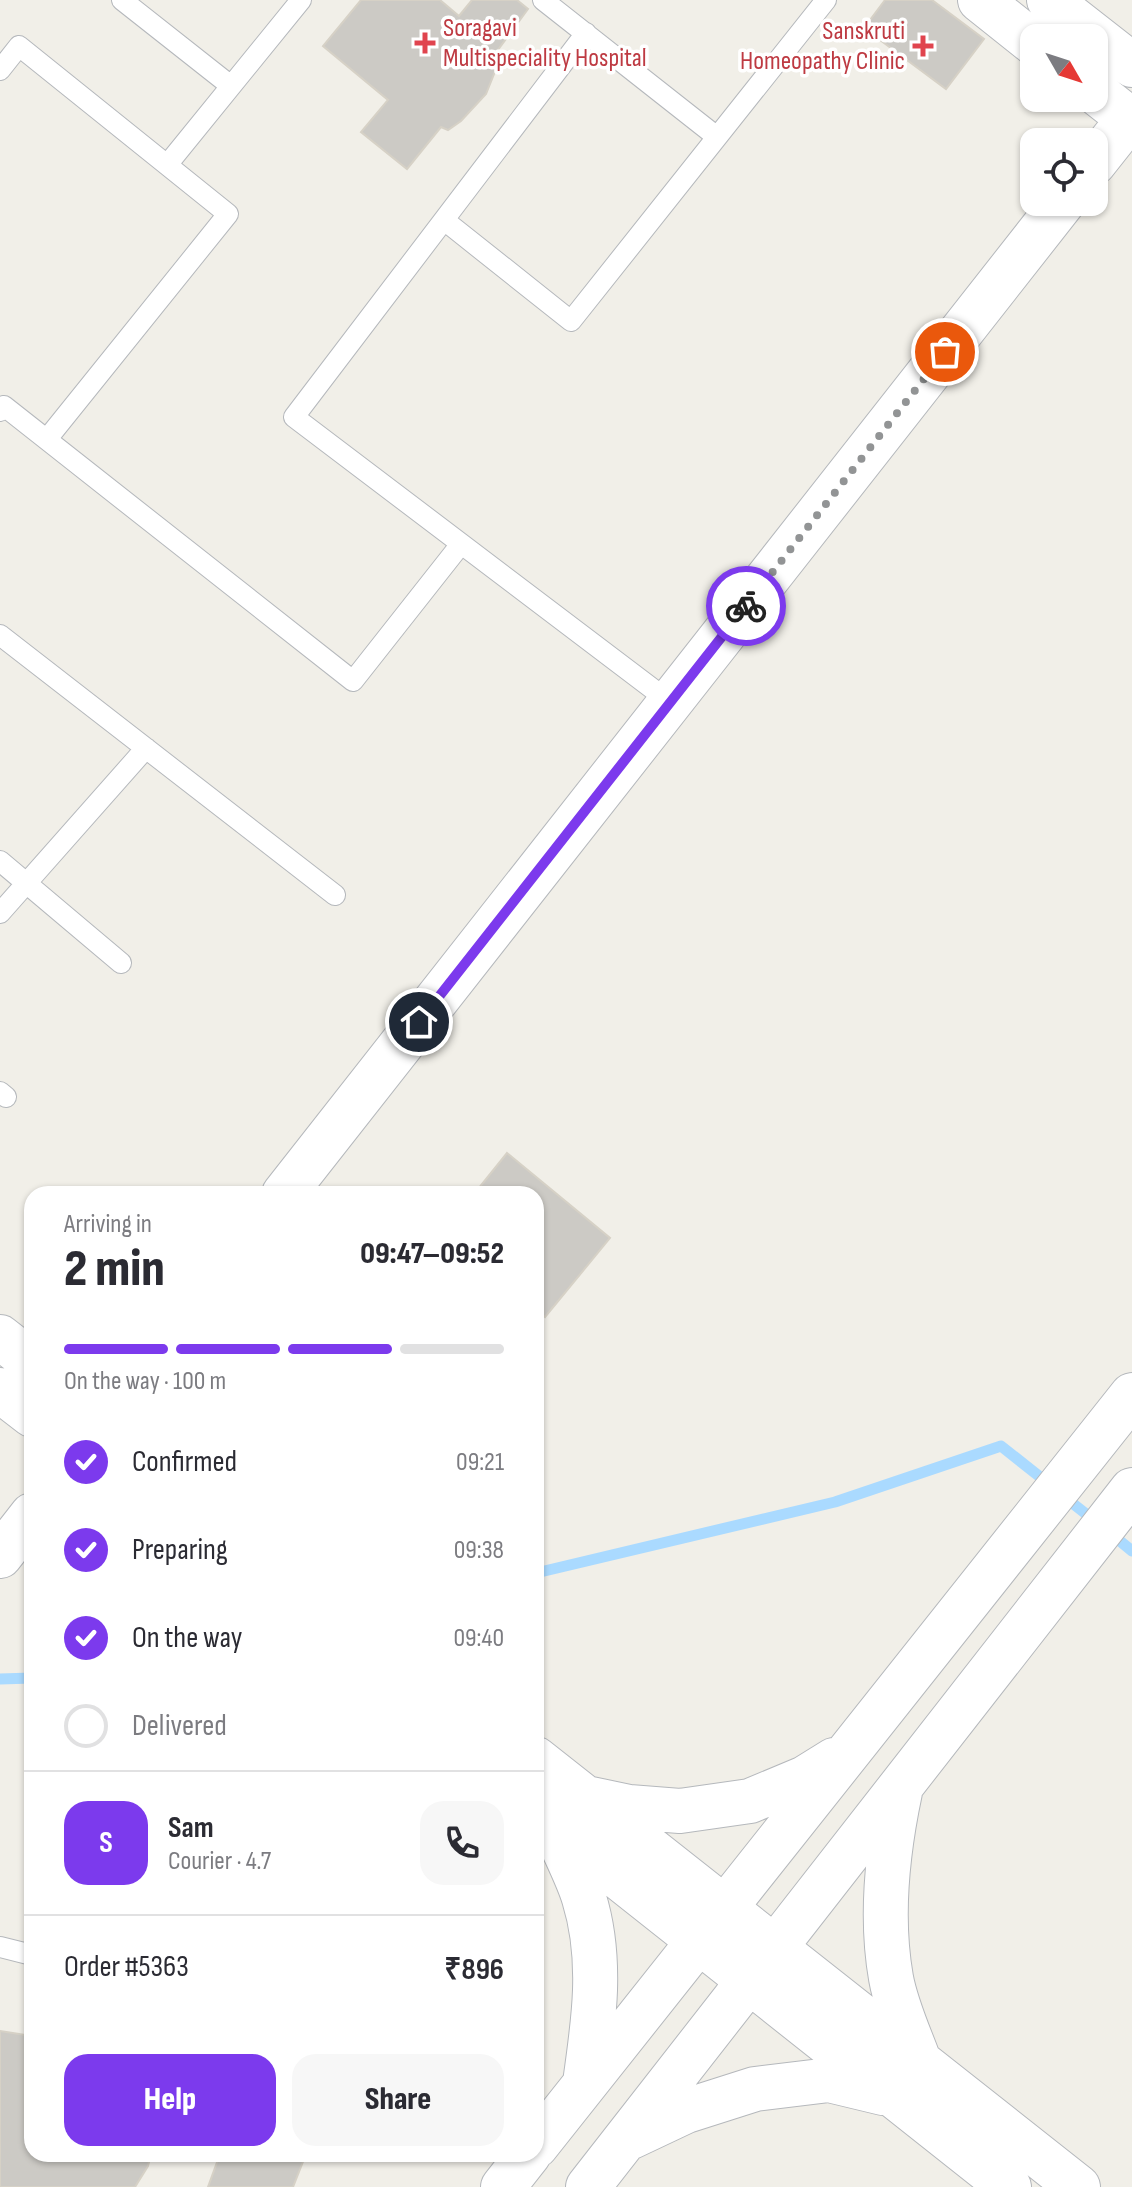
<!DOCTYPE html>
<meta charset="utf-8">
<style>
:root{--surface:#fff;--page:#f7f7f7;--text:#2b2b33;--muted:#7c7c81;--line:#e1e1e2;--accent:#7c3aed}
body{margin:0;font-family:"Sofia Sans Condensed",sans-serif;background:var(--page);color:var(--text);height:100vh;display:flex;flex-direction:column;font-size:30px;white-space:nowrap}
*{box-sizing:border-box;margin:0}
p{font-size:26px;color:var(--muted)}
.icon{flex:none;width:44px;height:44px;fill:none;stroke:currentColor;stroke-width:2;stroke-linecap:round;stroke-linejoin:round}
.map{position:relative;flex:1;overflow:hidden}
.panel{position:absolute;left:24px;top:1186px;width:520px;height:976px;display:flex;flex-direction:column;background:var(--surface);border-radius:24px;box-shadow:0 2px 6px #0004}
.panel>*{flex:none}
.needle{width:52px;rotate:129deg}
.tools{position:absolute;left:1020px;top:24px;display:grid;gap:16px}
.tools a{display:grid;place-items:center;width:88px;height:88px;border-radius:16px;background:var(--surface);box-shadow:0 2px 6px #0004;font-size:40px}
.pin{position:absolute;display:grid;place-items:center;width:68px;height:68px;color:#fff;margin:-34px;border:4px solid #fff;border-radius:50%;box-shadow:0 2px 8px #0007}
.courier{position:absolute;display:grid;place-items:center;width:80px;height:80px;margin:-40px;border:6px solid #7c3aed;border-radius:50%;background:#fff;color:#222;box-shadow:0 2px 10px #0007}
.overview em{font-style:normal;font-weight:800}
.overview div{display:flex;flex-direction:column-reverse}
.overview{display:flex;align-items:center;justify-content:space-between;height:136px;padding:0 40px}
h1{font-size:52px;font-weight:800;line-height:60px}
.bar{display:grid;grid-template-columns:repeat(4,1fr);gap:12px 8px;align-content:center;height:96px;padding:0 40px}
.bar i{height:10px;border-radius:6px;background:var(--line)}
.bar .current{background:var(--accent)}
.bar p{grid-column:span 4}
.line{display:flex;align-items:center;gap:20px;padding:0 40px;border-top:2px solid var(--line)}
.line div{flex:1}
.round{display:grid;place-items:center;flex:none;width:84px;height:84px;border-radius:24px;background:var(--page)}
ol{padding:0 40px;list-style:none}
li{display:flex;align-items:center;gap:24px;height:88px}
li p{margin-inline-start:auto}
li .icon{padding:8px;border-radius:50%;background:var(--accent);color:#fff;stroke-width:4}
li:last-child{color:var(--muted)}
li i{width:44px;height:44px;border:4px solid var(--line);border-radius:50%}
.primary-button{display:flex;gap:16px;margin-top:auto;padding:16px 40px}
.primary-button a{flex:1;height:92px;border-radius:24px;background:var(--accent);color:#fff;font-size:32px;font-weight:800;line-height:92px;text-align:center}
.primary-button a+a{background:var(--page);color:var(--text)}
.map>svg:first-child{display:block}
</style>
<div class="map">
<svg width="1132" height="2187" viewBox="0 0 1132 2187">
<rect width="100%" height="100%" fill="#f1efe8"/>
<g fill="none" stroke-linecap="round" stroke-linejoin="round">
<path stroke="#aadaff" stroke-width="11" d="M1062,1495L1095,1521
M1109,1532L1132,1551
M536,1573L835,1502L1001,1446L1049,1484
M0,1679L32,1678"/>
</g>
<path fill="#cccac5" stroke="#d6d1c6" stroke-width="2" d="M361,0H440L459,16L472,0H517L528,9L492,58L498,64L486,94L461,121L448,130L441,127L407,169L361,132L388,100L323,46Z
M885,0H932L984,39L946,89L864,28Z
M507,1153L610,1238L545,1317L536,1310V1194H474Z
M0,2031L32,2036V2154H151L148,2166L135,2187H0Z
M220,2154H306L293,2187H208Z"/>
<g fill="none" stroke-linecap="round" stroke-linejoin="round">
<g stroke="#b5b8bc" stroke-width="22">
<path id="service" d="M122,0L231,86
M543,0L717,137
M586,33L294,417L670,702
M0,70L19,46L228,214L47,439
M167,165L301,0
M444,220L571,321L826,0
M0,411L4,406L353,681L461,544
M0,635L335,895
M0,861L121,963
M0,913L146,748
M0,1092L6,1097
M0,1947L32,1955"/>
</g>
<g stroke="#b5b8bc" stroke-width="46">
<path id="tertiary" d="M980,0L1034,43
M1049,0L1132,65
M1094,91L1132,121
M1094,163L1132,115
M284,1194L1063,202
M0,1337L32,1362
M0,1390L32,1415
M0,1556L32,1515
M536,1759L1078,2187
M900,1792C887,1853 880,1916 891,1978C896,2006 909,2034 919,2061
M591,1799L629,1807L680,1811L750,1801L805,1778L834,1760
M536,1812L1009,2187
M555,1829C564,1852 577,1875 584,1898C603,1959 594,2021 585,2083
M631,2137L686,2111L755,2089L829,2080L883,2093
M536,2146L1132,1395
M503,2187L529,2154
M588,2187L1132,1490"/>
</g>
<use href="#service" stroke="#fff" stroke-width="20"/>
<use href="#tertiary" stroke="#fff" stroke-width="44"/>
</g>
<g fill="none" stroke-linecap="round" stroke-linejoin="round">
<path stroke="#929495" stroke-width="8" stroke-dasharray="0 14.4" d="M746,606L945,352"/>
<path stroke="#7c3aed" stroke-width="10" d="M419,1022L746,606"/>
</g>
<g fill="#e0444e" stroke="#fff" stroke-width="3">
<path d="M421 31h8v8h8v8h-8v8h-8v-8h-8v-8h8z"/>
<path d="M919 34h8v8h8v8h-8v8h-8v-8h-8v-8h8z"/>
</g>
<g text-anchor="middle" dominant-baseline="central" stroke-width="7" stroke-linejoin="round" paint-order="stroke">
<g font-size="26" fill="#be3a42" stroke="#fff" text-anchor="start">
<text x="443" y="28">Soragavi<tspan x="443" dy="30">Multispeciality Hospital</tspan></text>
<text x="905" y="31" text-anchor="end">Sanskruti<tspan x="905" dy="30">Homeopathy Clinic</tspan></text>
</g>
</g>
</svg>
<div class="tools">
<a><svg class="needle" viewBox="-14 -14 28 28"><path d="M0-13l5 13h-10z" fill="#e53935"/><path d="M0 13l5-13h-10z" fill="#7c7c81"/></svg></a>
<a><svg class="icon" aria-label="locate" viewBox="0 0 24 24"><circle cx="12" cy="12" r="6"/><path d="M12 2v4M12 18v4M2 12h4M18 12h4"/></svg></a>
</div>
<div class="pin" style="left:945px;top:352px;background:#ea580c"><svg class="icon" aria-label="bag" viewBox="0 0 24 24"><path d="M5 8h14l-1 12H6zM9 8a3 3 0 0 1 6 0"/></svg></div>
<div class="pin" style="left:419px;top:1022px;background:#1f2937"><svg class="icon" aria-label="home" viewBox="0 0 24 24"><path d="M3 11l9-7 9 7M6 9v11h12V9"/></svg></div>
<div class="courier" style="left:746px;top:606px"><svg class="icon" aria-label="bike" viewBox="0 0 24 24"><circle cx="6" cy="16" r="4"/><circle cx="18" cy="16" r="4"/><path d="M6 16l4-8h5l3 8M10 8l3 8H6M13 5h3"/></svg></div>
<section class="panel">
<div class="overview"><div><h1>2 min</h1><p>Arriving in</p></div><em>09:47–09:52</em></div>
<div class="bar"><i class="current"></i><i class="current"></i><i class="current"></i><i></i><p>On the way · 100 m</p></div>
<ol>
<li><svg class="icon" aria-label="check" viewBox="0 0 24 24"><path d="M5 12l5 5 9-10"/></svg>Confirmed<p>09:21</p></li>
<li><svg class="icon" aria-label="check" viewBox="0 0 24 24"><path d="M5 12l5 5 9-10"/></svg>Preparing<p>09:38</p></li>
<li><svg class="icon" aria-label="check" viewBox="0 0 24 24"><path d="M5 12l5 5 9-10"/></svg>On the way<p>09:40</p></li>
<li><i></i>Delivered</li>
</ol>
<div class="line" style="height:144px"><b class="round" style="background:var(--accent);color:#fff">S</b><div><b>Sam</b><p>Courier · 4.7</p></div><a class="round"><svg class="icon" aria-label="phone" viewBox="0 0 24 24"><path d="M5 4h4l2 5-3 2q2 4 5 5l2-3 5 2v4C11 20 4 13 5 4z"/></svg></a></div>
<div class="line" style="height:104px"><div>Order #5363</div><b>₹896</b></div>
<div class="primary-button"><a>Help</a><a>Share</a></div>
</section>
</div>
